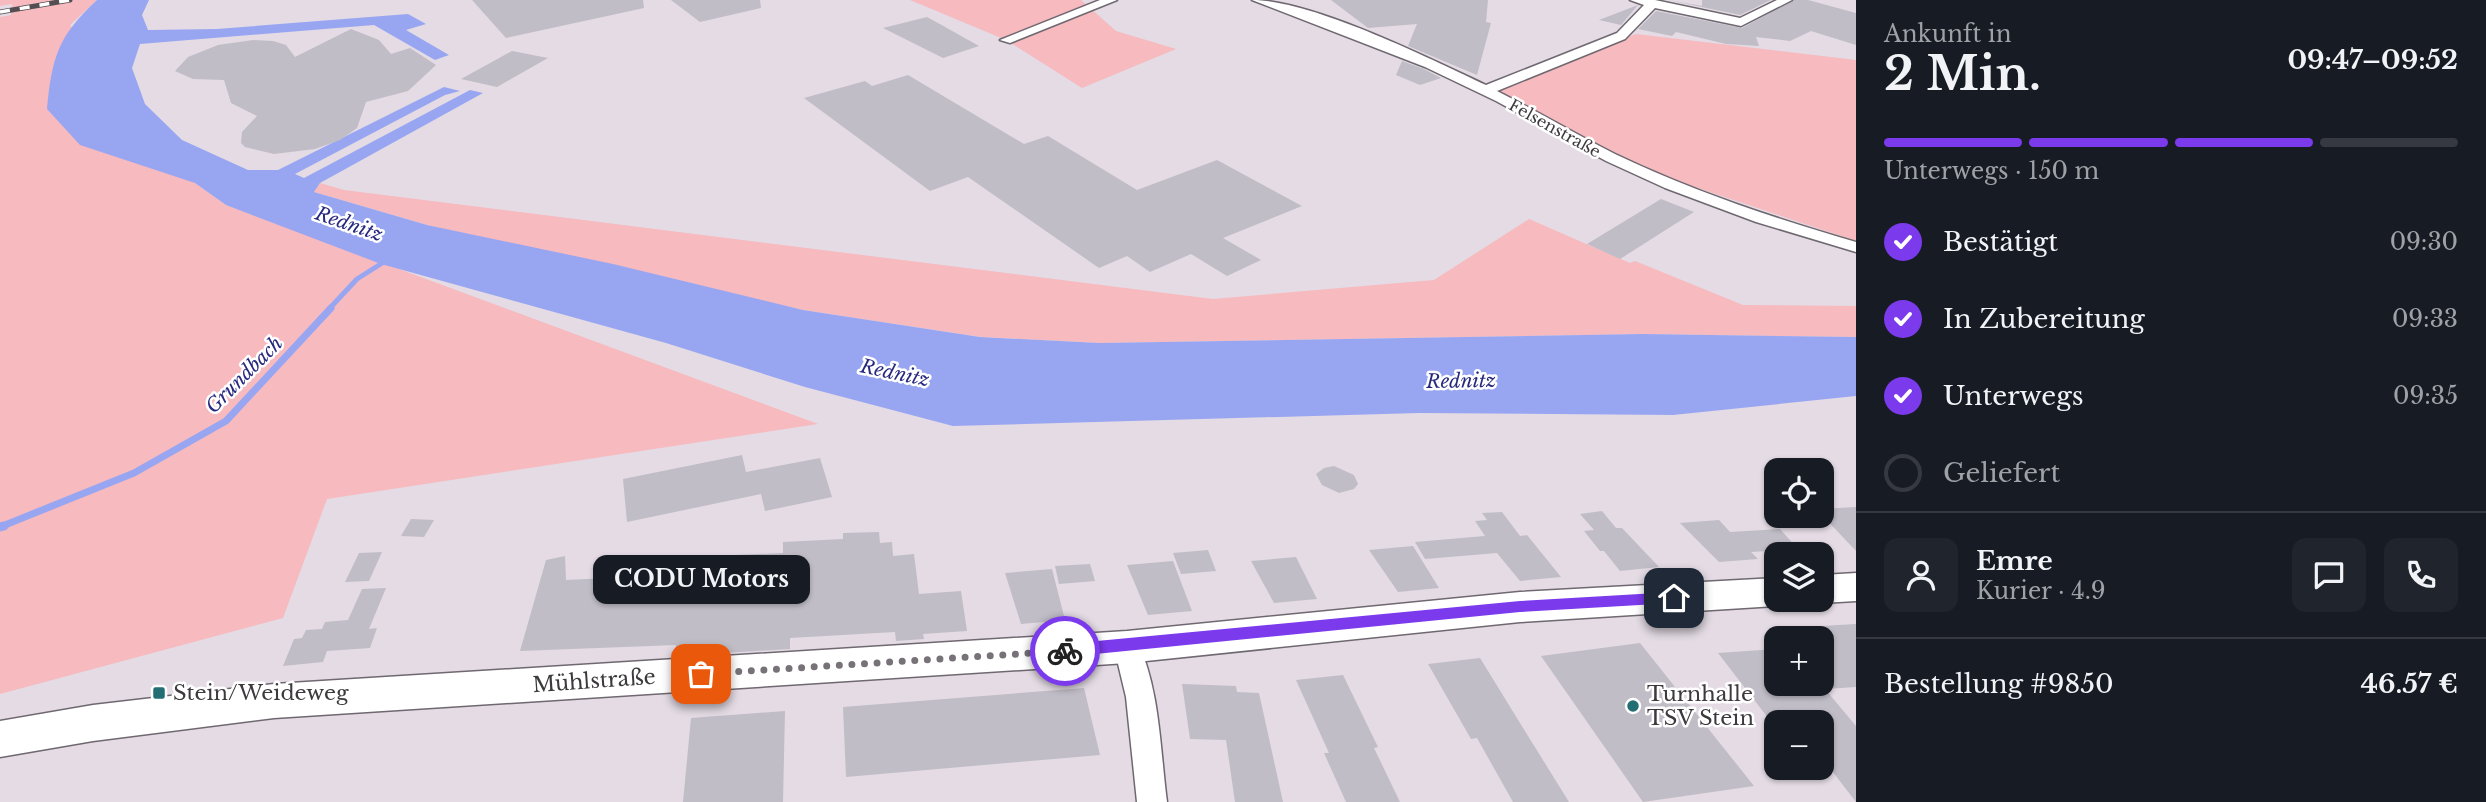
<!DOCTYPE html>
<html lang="de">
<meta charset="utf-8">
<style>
:root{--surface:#171b24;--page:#20242c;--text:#f1f3f6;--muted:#9ea1a6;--line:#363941;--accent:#7c3aed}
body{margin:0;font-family:"Libre Baskerville",serif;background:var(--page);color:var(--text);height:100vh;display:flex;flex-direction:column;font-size:26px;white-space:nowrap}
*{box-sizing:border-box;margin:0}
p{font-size:23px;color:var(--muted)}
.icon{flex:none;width:38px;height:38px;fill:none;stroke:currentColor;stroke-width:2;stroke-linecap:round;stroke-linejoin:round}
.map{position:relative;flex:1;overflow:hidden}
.side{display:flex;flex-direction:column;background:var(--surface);width:630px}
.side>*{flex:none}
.fabs{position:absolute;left:1764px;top:458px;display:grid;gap:14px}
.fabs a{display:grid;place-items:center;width:70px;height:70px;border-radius:14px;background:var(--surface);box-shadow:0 2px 5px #0004;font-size:35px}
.pin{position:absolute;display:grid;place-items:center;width:60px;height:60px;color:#fff;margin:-30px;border-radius:14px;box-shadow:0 4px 10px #0006}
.courier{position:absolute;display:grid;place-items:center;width:70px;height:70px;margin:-35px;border:5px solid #7c3aed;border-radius:50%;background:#fff;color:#222;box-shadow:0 2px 9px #0007}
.bubble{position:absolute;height:49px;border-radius:14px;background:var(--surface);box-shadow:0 2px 5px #0004;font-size:23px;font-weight:700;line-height:49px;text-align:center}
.overview em{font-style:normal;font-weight:700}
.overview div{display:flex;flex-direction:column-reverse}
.overview{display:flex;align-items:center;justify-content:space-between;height:119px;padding:0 28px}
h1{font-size:46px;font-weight:700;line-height:52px}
.bar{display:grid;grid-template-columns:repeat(4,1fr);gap:10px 7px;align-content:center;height:84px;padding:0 28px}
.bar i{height:9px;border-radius:5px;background:var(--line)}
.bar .on{background:var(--accent)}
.bar p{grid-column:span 4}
.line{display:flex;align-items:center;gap:18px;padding:0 28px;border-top:2px solid var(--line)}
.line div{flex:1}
.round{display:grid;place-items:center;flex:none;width:74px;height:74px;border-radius:14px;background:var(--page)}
ol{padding:0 28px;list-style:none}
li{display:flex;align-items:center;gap:21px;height:77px}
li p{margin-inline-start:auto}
li .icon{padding:7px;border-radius:50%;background:var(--accent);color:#fff;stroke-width:4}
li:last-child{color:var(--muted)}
li i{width:38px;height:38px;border:4px solid var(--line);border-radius:50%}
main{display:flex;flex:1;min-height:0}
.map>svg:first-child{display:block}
</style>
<main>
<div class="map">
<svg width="1856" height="802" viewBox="0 0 1856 802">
<rect width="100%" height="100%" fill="#e4dbe4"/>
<path fill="#f6babf" d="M0,0H97L70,25L195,183L226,205L818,424L327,499L283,618L0,694V17L11,15L12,4L0,6Z
M910,0H1081L1116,31L1176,49L1082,88L1006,40Z
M1636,34L1856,60V241L1638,168L1494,90Z
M320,183L344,190L1213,299L1434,280L1529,219L1630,263L1635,261L1743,305L1856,306V337L1643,334L1100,343L981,337L803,310L427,225L314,192Z"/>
<path fill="#98a6f2" d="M97,0H149L142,15L148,30L217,29L408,14L426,24L406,30L449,55L435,60L374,25L140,44L132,68L145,104L182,140L248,170H278L444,87L460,91L445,95L295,174L304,178L470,90L483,93L320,183L314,192L427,225L613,264L803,310L980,337L1099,343L1643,334L1856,337V396L1673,415L1419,413L953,426L805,387L666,343L381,264L226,205L195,183L80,145L47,109C52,57 58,36 97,0Z"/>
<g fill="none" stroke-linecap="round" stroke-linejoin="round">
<path stroke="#98a6f2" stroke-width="5" d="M329,309L357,279L387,260"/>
<path stroke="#98a6f2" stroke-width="7" d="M0,527L134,473L226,421L331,308"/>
<path stroke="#98a6f2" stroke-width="9" d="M0,527L4,526"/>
</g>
<path fill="#c0bdc7" d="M472,0H643L644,8L506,38Z
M671,0H760L761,8L700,22Z
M1331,0H1488L1486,22L1491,23L1477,75L1408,46L1417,24L1368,28Z
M1668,0L1702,6V0H1771L1740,15Z
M1794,0H1808L1856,13V45L1811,31L1790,41L1756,37L1759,46L1726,44L1676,32L1672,36L1638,29L1656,11L1742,28Z
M1638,5L1621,25L1599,20Z
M927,17L938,23L979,46L943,58L883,28Z
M351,29L379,40L391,54L410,48L436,65L408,91L366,102L357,128L340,140L315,149L274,154L245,147L241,143L242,132L257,116L231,103L224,80L193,79L175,71L188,57L218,45L253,40L273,41L286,45L295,57Z
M512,51L548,58L497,87L461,79Z
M1402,61L1424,69L1441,78L1420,85L1396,75Z
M908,75L1024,144L1048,136L1137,190L1217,160L1302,206L1223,238L1261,260L1227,276L1191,254L1150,272L1127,256L1099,268L968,177L930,191L804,98L865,81L872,86Z
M1661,199L1694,212L1620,259L1587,244Z
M742,455L746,472L820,458L832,497L765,511L761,494L627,522L623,479Z
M1334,466L1354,475L1358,484L1354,489L1339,493L1322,485L1316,474L1324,468Z
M1856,507V551L1822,515V509Z
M1602,511L1616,528H1622L1659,567L1620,571L1604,551H1600L1584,531L1594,530L1580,514Z
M1502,512L1520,536L1527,535L1561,577L1520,581L1497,553L1425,559L1415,542L1485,536L1475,521L1487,520L1482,513Z
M411,519L434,520L424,537L401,536Z
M1719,520L1730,532L1780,529L1798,549L1751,552L1758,559L1719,562L1680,523Z
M879,532L880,543L892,542L893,556L914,554L919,594L961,591L967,631L923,634L924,639L896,641L895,632L790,638V649L675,656L676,645L520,651L546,560L565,556L566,580L689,574L691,557L783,553V542L843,539V533Z
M1413,546L1439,588L1398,592L1369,550Z
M1208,550L1216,571L1181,574L1173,553Z
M382,552L369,581L345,582L359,553Z
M1296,557L1317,599L1274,603L1251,561Z
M1173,561L1192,611L1148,615L1127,565Z
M1090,564L1095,581L1059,584L1055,566Z
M1052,569L1065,620L1021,624L1005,573Z
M386,588L369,629L377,628L370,648L327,651L323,662L283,666L294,639L302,638L306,630L322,629L325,622L348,620L362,589Z
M1856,624V687L1825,689L1856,726V802L1822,758V723H1772L1718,653L1776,649V684L1822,685V626Z
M1640,643L1754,786L1643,802L1541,656Z
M1480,658L1520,723L1569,802H1513L1477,738L1471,739L1428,664Z
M1343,675L1378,747L1374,748L1400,802H1346L1324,753H1329L1296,680Z
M1182,684L1236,686L1237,692L1259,693L1283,802H1235L1226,740L1190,739Z
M1084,688L1100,755L846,777L843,707Z
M785,711L783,802H683L691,718Z"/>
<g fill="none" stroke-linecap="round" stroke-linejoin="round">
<g stroke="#6f6870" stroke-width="3">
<path id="street" d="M1100,0H1117L1010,43L1000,40Z
M1252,0C1312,0 1429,58 1486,85L1617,33L1644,5L1630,0H1655L1740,18L1777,0H1792L1741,26L1655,8L1625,39L1497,91C1537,111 1575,134 1615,154C1692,191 1774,218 1856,242V252L1756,222L1665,188L1606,161L1496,101L1425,67Z
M1127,636L1136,639C1160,687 1160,749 1167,802H1137L1126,697L1114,647L1118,639Z"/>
</g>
<g stroke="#6f6870" stroke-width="3">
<path id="secondary" d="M1856,573V601L1822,603L1813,600H1822V575Z
M1776,578V600H1790L1776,606L1520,622L1127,663L274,718L93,741L0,757V721L93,705L274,684L1127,631L1520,592Z"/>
</g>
<use href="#street" fill="#fff" fill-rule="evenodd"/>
<use href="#secondary" fill="#fff" fill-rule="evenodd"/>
<g stroke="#524e52" stroke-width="5">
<path id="rail" d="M0,12L70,0"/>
</g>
<use href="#rail" stroke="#fff" stroke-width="3.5" stroke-dasharray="10" stroke-linecap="butt"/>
</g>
<path fill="#7c3aed" d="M1674,592L1681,598L1674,603L1520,612L1065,657L1058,651L1065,644L1520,601Z"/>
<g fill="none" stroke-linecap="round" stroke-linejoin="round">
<path stroke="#777277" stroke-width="7" stroke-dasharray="0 12.6" d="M701,674L1065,651"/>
</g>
<g fill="#226e73" stroke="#fff" stroke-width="2.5">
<rect x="152" y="686" width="14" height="14" rx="3.5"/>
<circle cx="1633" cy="706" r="7"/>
</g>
<g text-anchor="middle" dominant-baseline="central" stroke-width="5" stroke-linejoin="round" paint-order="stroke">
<g font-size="16" fill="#3d3a3d" stroke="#fff">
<text transform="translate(1555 128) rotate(29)">Felsenstraße</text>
</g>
<g font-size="19" font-style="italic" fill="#27297f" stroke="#fff">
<text transform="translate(349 224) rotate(19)">Rednitz</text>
<text transform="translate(895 373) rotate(12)">Rednitz</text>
<text transform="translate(244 375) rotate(-45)">Grundbach</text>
<text transform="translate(1461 381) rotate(-1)">Rednitz</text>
</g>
<g font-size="21" fill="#3d3a3d" stroke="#fff">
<text transform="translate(594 681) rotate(-4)">Mühlstraße</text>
</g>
<g font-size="21" fill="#3d3a3d" stroke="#fff" text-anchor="start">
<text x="173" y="693">Stein/Weideweg</text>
<text x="1647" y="694">Turnhalle<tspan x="1647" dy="24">TSV Stein</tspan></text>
</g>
</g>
</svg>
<div class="fabs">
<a><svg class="icon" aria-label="locate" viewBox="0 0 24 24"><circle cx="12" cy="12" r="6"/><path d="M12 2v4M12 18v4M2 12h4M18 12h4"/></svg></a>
<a><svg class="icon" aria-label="layers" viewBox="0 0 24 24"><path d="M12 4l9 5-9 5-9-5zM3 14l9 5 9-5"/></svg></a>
<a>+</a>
<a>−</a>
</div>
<div class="pin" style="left:701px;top:674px;background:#ea580c"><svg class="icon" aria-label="bag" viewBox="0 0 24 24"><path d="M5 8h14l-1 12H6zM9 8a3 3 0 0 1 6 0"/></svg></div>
<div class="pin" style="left:1674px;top:598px;background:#1f2937"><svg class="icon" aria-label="home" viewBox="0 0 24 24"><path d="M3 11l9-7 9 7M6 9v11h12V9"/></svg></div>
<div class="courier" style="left:1065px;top:651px"><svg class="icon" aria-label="bike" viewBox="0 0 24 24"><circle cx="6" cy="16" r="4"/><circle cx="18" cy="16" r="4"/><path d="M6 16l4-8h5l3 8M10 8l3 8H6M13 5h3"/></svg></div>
<div class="bubble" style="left:593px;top:555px;width:217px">CODU Motors</div>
</div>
<section class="side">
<div class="overview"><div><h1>2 Min.</h1><p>Ankunft in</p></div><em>09:47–09:52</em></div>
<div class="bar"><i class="on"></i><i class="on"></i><i class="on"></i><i></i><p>Unterwegs · 150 m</p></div>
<ol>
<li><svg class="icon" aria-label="check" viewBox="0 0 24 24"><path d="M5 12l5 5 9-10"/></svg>Bestätigt<p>09:30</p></li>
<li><svg class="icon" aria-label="check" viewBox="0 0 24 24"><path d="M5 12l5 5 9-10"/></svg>In Zubereitung<p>09:33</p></li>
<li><svg class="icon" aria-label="check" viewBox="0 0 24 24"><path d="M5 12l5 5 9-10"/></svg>Unterwegs<p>09:35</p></li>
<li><i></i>Geliefert</li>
</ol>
<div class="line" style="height:126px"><a class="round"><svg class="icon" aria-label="person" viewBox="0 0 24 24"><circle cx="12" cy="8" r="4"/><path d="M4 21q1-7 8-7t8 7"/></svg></a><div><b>Emre</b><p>Kurier · 4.9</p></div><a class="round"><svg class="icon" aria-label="chat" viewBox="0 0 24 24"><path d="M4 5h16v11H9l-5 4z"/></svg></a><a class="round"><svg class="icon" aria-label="phone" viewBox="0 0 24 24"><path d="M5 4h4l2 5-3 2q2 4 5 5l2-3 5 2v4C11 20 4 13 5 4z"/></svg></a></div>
<div class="line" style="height:91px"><div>Bestellung #9850</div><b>46.57 €</b></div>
</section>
</main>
